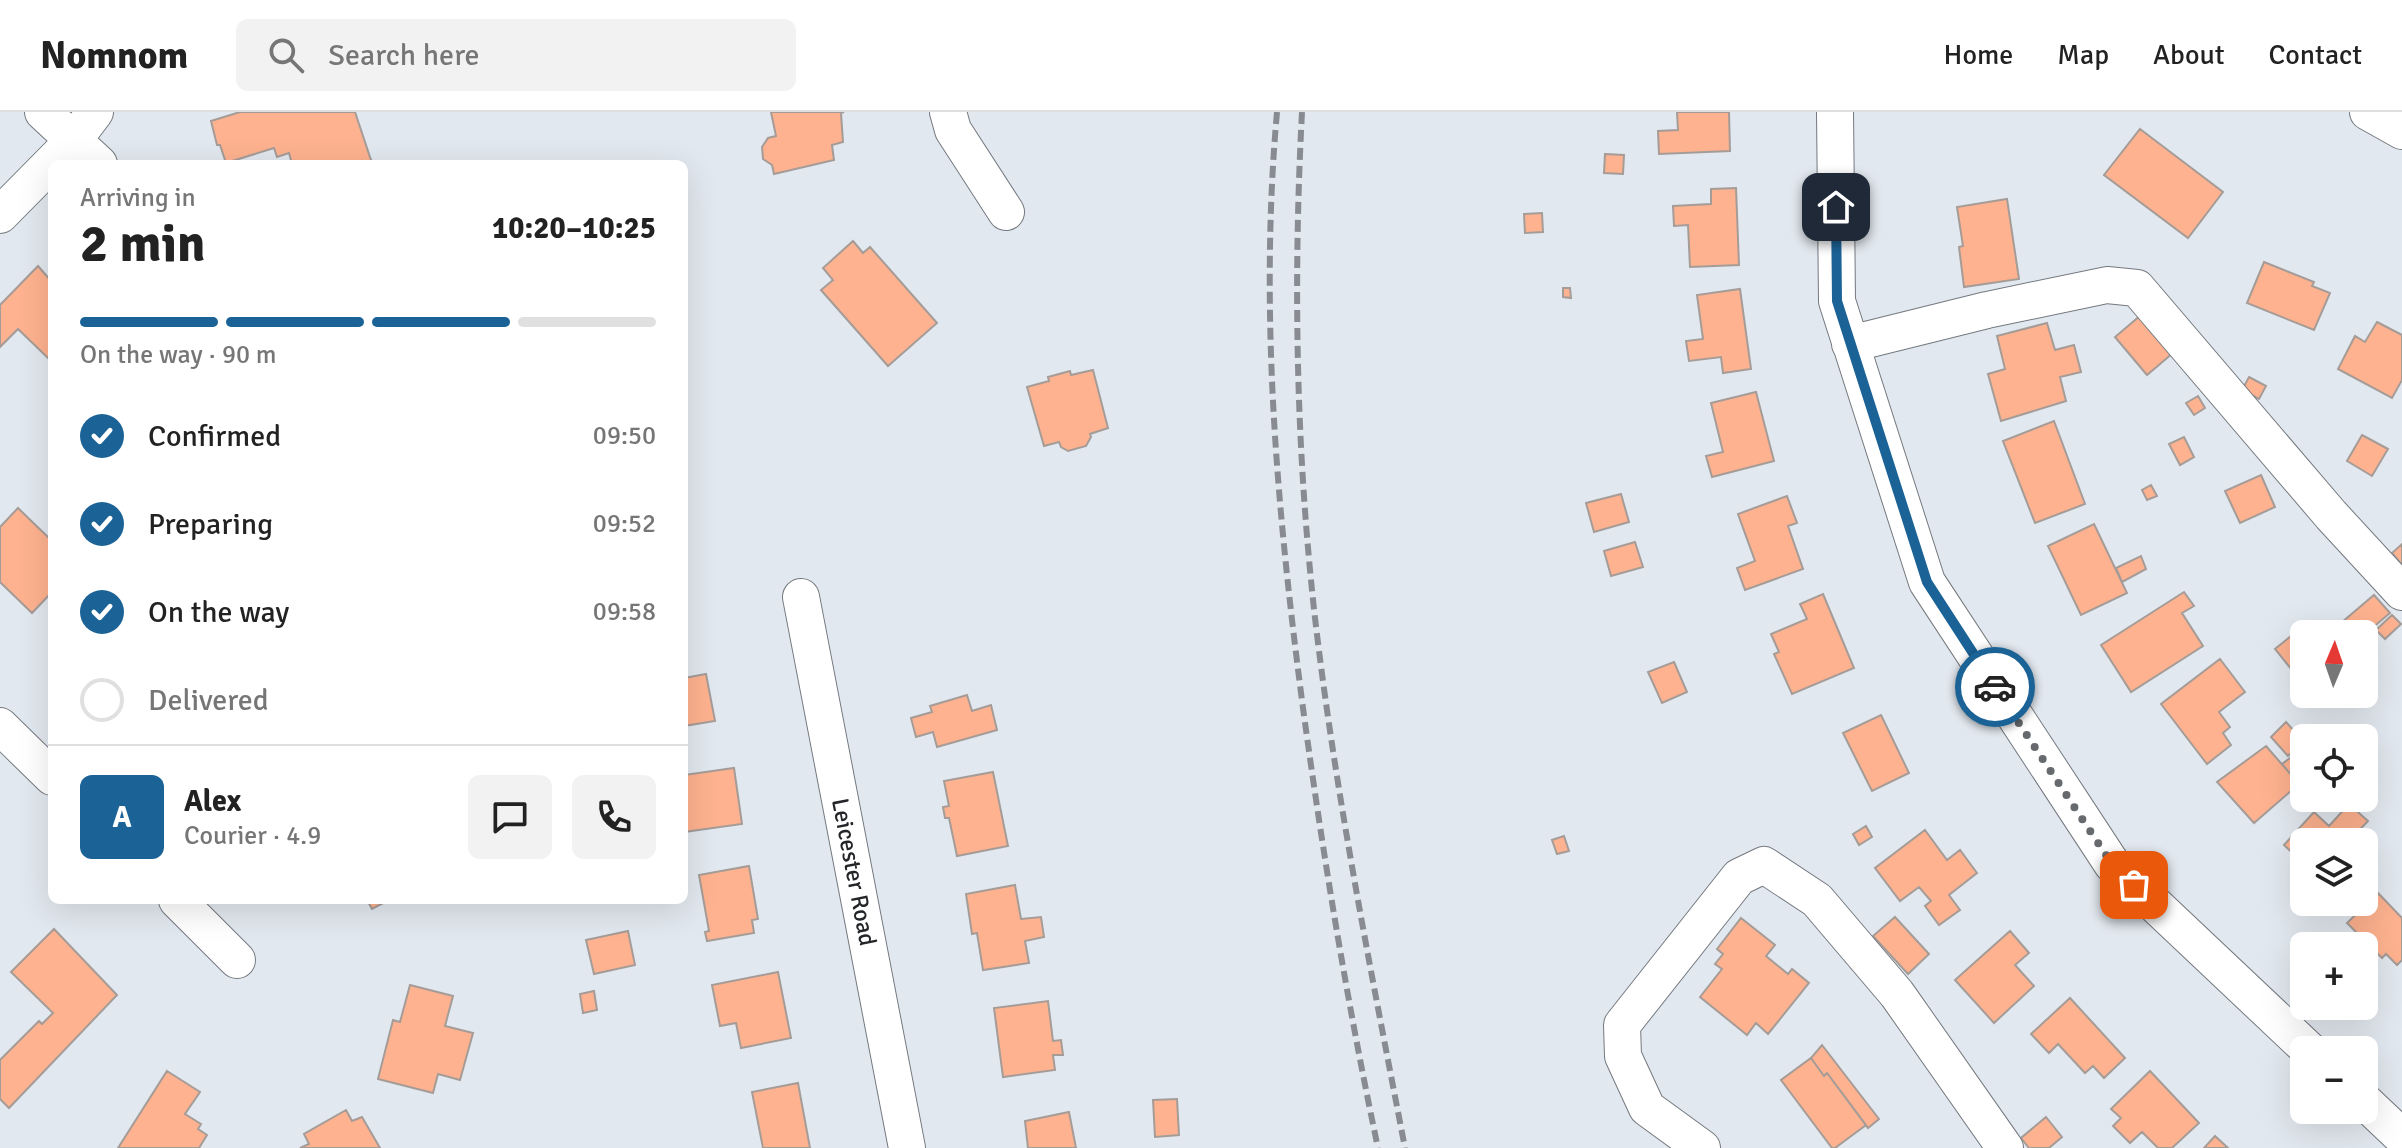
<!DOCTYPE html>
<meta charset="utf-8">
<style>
:root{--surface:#fff;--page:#f2f2f2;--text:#222;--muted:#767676;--line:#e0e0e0;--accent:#1b6397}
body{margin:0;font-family:Signika,sans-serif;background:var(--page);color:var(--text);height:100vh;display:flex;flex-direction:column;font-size:30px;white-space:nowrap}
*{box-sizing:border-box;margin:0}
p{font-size:26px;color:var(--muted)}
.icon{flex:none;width:44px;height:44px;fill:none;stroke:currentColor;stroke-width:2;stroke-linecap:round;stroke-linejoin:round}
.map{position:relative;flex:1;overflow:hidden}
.sheet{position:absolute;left:48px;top:48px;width:640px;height:744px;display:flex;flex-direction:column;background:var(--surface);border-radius:12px;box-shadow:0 8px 32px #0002}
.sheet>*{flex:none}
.needle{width:52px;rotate:2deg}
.tools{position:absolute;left:2290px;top:508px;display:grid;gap:16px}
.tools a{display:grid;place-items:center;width:88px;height:88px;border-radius:12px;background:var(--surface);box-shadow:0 8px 32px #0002;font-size:40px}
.pin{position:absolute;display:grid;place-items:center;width:68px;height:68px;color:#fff;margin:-34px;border-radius:16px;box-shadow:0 4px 12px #0006}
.courier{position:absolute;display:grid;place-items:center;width:80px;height:80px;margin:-40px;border:6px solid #1b6397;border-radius:50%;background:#fff;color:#222;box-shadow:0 2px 10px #0007}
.headline em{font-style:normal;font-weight:700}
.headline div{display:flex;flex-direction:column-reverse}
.headline{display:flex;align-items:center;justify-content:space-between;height:136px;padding:0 32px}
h1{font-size:52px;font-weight:700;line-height:60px}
.bar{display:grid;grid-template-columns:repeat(4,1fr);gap:12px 8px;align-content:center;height:96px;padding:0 32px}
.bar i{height:10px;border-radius:6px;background:var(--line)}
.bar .active{background:var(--accent)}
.bar p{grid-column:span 4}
.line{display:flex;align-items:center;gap:20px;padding:0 32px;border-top:2px solid var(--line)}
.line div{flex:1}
.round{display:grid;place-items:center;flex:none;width:84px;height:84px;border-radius:12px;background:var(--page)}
ol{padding:0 32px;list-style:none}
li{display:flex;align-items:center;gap:24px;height:88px}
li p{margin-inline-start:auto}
li .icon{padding:8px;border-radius:50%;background:var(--accent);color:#fff;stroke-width:4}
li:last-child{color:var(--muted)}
li i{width:44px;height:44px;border:4px solid var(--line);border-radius:50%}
header{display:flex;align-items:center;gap:48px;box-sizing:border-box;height:112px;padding:0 40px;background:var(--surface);border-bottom:2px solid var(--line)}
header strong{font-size:38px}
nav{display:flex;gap:44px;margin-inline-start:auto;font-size:28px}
.search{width:560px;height:72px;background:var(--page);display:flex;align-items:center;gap:20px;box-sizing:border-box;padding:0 28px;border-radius:12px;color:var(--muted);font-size:30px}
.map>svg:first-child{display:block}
</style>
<header>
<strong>Nomnom</strong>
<div class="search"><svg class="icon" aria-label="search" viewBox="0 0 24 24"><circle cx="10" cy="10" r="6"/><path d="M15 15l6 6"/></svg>Search here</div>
<nav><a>Home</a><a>Map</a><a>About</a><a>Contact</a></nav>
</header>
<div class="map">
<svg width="2402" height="1036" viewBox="0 0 2402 1036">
<rect width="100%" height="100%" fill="#e2e8ef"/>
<path fill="#feb28f" stroke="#a59c98" stroke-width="2" d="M240,0H355L371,48L377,52H292L289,41L277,45L274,36L226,51L220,33H217L211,9Z
M771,0H844L841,1L843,30L832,33L834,48L774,62L772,53L763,47L762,35L768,26L776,24Z
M1677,0H1729L1730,39L1659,42L1658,19L1678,18Z
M2140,17L2223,80L2188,126L2104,63Z
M1605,42L1624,43L1623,62L1604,61Z
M1736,76L1739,153L1690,155L1688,113L1674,114L1673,94L1711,92V77Z
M2007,87L2019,167L1964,175L1959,135L1963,134L1957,95Z
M1542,101L1543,120L1525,121L1524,102Z
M853,129L863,141L870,135L937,211L888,254L821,178L833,168L823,156Z
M2264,150L2314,170L2312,174L2330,181L2314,218L2247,191Z
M38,154L52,170V250L18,217L0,235V193Z
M1563,176H1570L1571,186L1563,185Z
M1740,177L1751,257L1723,261L1721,245L1689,249L1686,229L1703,227L1697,183Z
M2141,203L2173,241L2147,263L2115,225Z
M2377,210L2402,223V268L2392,286L2338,257L2355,224L2365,230Z
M2047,211L2055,238L2074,233L2081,260L2060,265L2066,289L2001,309L1988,262L2005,257L1997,224Z
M1093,258L1108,316L1090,322L1091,325L1086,334L1068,339L1061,335L1059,330L1044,334L1027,275L1049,269L1048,265L1070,259L1071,263Z
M2249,265L2266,274L2259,287L2242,278Z
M1756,280L1774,349L1712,365L1706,344L1723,340L1711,291Z
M2198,284L2205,296L2194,303L2186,291Z
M2054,309L2085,392L2035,411L2003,329Z
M2362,323L2388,337L2372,364L2347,349Z
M2184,325L2194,345L2180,353L2169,332Z
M2261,363L2275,395L2240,411L2225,379Z
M2151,373L2157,384L2147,388L2142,378Z
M1621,382L1629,410L1594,420L1586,391Z
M1787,384L1797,411L1788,414L1803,457L1745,478L1737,456L1755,449L1738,402Z
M18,396L52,429V480L32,501L0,470V415Z
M2094,412L2127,481L2081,503L2048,434Z
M1635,430L1643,455L1611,464L1604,439Z
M2402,432V453L2392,441Z
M2141,444L2146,457L2122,470L2116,456Z
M2184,480L2194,494L2182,501L2203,534L2131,580L2101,533Z
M1823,482L1854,556L1792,582L1774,542L1779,540L1771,522L1807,507L1800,492Z
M2374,483L2390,501L2364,523L2328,522Z
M2392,503L2401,512L2385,527L2376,518Z
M2307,511L2316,522H2304V573L2275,537Z
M2220,547L2245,580L2219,600L2230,615L2223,621L2231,633L2207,652L2161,592Z
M1674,550L1687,580L1662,591L1648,560Z
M706,562L715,609L684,614V566Z
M967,583L972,599L991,593L997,618L937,635L933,620L916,625L911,606L932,600L930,594Z
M1881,603L1909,661L1872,679L1843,621Z
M2286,610L2303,629L2288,644L2271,625Z
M2266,634L2299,672L2254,711L2217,670Z
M2297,641L2304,650V667L2299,672L2282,652Z
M734,656L742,712L684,720V663Z
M993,660L1008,734L957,744L949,706H945L943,695L949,694L944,669Z
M2349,692L2368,709L2348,730H2304V762L2297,756L2302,750L2284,733L2314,700L2329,714Z
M1866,714L1872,725L1859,733L1853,722Z
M1925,718L1947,748L1960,738L1977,761L1949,783L1960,798L1939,813L1925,794L1931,789L1919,775L1900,789L1875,756Z
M1564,724L1569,739L1557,742L1552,728Z
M749,754L758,807L752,808L754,821L707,829L705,820L709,819L699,763Z
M1015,773L1021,807L1041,805L1044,825L1025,829L1029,851L983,858L977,821L972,822L966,782Z
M2378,781L2402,806V848L2397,853L2386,842L2382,846L2347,811Z
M367,788H389L372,797Z
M1895,805L1929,842L1908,862L1873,824Z
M1741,806L1775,833L1766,844L1788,862L1792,857L1809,871L1768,922L1756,911L1747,923L1700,885L1722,857L1715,852L1723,842L1717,837Z
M54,817L117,883L9,996L0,987V948L39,909L42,912L53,901L11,860Z
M628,819L635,853L594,862L586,828Z
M2010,819L2029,841L2015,853L2034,874L1994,911L1955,868Z
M778,860L791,926L741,936L736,911L720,914L712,873Z
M410,873L453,884L445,914L473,921L460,968L438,962L433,981L378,967L393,908L400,910Z
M594,879L597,898L583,901L580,882Z
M2070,886L2125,946L2104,966L2093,954L2085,961L2058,932L2049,941L2031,922Z
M1048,889L1053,929L1061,928L1063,943H1053L1055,958L1003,965L994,896Z
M1822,933L1879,1007L1868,1016L1827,961L1824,964L1811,946Z
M1811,946L1824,964L1827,961L1866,1013L1835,1036H1832L1781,968Z
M167,959L200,980L185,1002L201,1012L198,1017L207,1023L199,1036H118Z
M2150,959L2199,1011L2172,1036H2158L2142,1020L2130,1031L2113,1014L2121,1006L2111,997Z
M798,971L810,1036H763L752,980Z
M1177,987L1179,1023L1155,1025L1153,988Z
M346,998L352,1009L362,1005L380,1036H300L309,1032L304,1022Z
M1069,1000L1076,1036H1028L1025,1009Z
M2046,1005L2062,1025L2049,1036H2029L2021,1026Z
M2215,1024L2227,1035L2228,1036H2204Z"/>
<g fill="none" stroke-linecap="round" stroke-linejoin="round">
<g stroke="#74797f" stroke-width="38">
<path id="minor" d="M43,0L99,52
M948,0L953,18L1006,100
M1835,0L1837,189L1927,470L2112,752L2309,938
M2368,0L2402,19
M0,103L73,29L95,0
M1850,232L1987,198L2107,173L2137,176L2331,403L2402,480
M801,485L907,1036
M0,614L52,665
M177,788L237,848
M2364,989L2402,1025
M1702,1036L1647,996L1623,944L1622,913L1739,765L1764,753L1817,788L1897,882L2005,1036"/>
</g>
<use href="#minor" stroke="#fff" stroke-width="36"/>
<path stroke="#888c92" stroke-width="6" stroke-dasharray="12 6" stroke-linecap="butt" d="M1277,0C1259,199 1277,399 1303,596C1323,743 1347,890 1378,1036
M1302,0C1293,169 1296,338 1315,506C1336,685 1371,860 1405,1036"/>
</g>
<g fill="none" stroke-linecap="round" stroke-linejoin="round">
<path stroke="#66696e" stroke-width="8" stroke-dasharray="0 14.4" d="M1995,575L2112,752L2134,773"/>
<path stroke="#1b6397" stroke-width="10" d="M1836,95L1837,189L1927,470L1995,575"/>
</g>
<g text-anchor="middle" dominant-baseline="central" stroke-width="8" stroke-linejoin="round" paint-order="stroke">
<g font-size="24" fill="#232528" stroke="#fff">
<text transform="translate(854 760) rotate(79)">Leicester Road</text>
</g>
</g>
</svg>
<div class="tools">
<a><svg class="needle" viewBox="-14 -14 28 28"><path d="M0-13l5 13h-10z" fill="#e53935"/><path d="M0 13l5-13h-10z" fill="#767676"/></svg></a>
<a><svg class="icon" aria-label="locate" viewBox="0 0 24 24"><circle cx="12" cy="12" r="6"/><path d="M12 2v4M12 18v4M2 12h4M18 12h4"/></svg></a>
<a><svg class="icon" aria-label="layers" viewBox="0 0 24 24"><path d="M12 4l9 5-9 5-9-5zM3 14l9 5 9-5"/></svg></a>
<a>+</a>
<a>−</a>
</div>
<div class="pin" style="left:2134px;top:773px;background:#ea580c"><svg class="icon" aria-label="bag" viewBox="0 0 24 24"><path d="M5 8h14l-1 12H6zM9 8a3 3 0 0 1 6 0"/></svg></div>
<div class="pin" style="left:1836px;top:95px;background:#1f2937"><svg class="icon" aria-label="home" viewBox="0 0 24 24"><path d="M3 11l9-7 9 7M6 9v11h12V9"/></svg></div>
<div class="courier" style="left:1995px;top:575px"><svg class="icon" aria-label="car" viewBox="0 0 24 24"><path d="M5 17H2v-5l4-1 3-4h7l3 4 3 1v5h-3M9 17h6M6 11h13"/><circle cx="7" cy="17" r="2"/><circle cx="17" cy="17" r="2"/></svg></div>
<section class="sheet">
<div class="headline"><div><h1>2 min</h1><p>Arriving in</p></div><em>10:20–10:25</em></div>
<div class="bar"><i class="active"></i><i class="active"></i><i class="active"></i><i></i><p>On the way · 90 m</p></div>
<ol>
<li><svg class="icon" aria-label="check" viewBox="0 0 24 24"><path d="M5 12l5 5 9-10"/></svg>Confirmed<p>09:50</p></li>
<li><svg class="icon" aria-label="check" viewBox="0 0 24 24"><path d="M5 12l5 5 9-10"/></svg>Preparing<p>09:52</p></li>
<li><svg class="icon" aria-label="check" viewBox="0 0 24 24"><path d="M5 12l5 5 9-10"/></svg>On the way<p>09:58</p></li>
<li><i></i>Delivered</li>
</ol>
<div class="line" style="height:144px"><b class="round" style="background:var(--accent);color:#fff">A</b><div><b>Alex</b><p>Courier · 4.9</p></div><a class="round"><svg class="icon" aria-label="chat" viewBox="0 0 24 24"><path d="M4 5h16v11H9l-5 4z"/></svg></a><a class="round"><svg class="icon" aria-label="phone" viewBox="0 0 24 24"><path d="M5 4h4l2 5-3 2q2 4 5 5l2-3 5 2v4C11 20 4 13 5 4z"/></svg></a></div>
</section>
</div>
